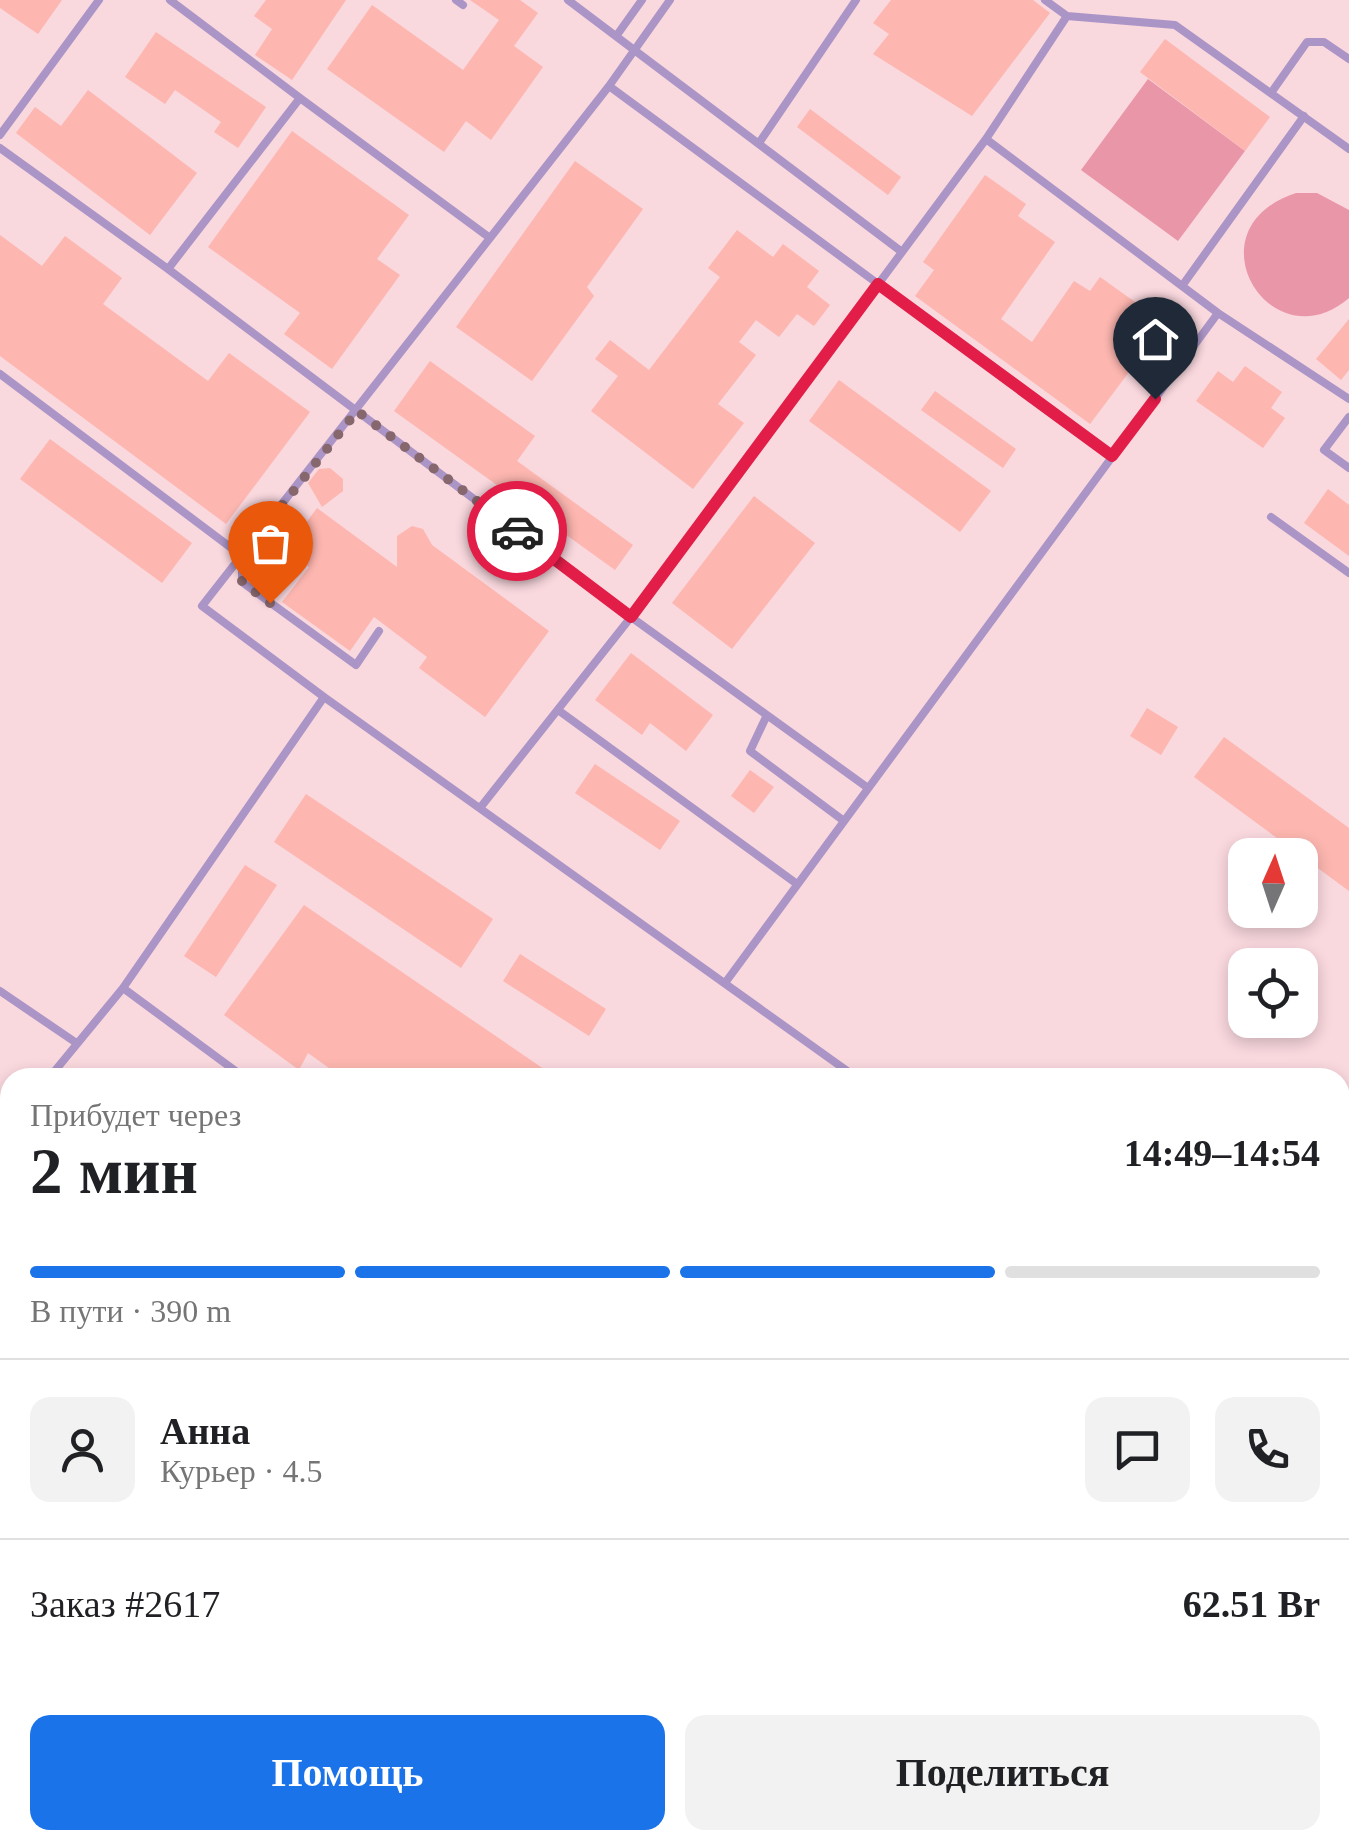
<!DOCTYPE html>
<html lang="ru">
<meta charset="utf-8">
<style>
:root{--surface:#fff;--page:#f2f2f2;--text:#202124;--muted:#757577;--line:#e0e0e0;--accent:#1a73e8}
body{margin:0;font-family:"Times New Roman",serif;background:var(--page);color:var(--text);height:100vh;display:flex;flex-direction:column;font-size:38px;white-space:nowrap}
*{box-sizing:border-box;margin:0}
p{font-size:32px;color:var(--muted)}
.icon{flex:none;width:55px;height:55px;fill:none;stroke:currentColor;stroke-width:2;stroke-linecap:round;stroke-linejoin:round}
.map{position:relative;flex:1;overflow:hidden}
.drawer{position:absolute;left:0px;top:1068px;width:1350px;height:782px;display:flex;flex-direction:column;background:var(--surface);border-radius:30px 30px 0 0;box-shadow:0 5px 15px #0003}
.drawer>*{flex:none}
.needle{width:65px;rotate:3deg}
.controls{position:absolute;left:1228px;top:838px;display:grid;gap:20px}
.controls a{display:grid;place-items:center;width:90px;height:90px;border-radius:20px;background:var(--surface);box-shadow:0 5px 15px #0003;font-size:50px}
.pin{position:absolute;display:grid;place-items:center;width:85px;height:85px;color:#fff;margin:-102px -42px;border-radius:50% 50% 50% 0;rotate:-45deg;box-shadow:0 0 10px #0007}
.pin .icon{rotate:45deg}
.courier{position:absolute;display:grid;place-items:center;width:100px;height:100px;margin:-50px;border:8px solid #e11d48;border-radius:50%;background:#fff;color:#222;box-shadow:0 2px 12px #0007}
.summary em{font-style:normal;font-weight:700}
.summary div{display:flex;flex-direction:column-reverse}
.summary{display:flex;align-items:center;justify-content:space-between;height:170px;padding:0 30px}
h1{font-size:65px;font-weight:700;line-height:75px}
.bar{display:grid;grid-template-columns:repeat(4,1fr);gap:15px 10px;align-content:center;height:120px;padding:0 30px}
.bar i{height:12px;border-radius:8px;background:var(--line)}
.bar .current{background:var(--accent)}
.bar p{grid-column:span 4}
.line{display:flex;align-items:center;gap:25px;padding:0 30px;border-top:2px solid var(--line)}
.line div{flex:1}
.round{display:grid;place-items:center;flex:none;width:105px;height:105px;border-radius:20px;background:var(--page)}
.action{display:flex;gap:20px;margin-top:auto;padding:20px 30px}
.action a{flex:1;height:115px;border-radius:20px;background:var(--accent);color:#fff;font-size:40px;font-weight:700;line-height:115px;text-align:center}
.action a+a{background:var(--page);color:var(--text)}
.map>svg:first-child{display:block}
</style>
<div class="map">
<svg width="1349" height="1848" viewBox="0 0 1349 1848">
<rect width="100%" height="100%" fill="#f9d8de"/>
<path fill="#ea96a9" d="M1148,79L1245,151L1178,241L1081,170Z
M1296,193H1317L1349,210V298C1271,365 1187,229 1296,193Z"/>
<path fill="#fdb6b0" d="M0,0H62L38,34L0,8Z
M266,0H346L292,80L255,55L272,29L254,16Z
M470,0H520L538,13L514,46L543,67L491,140L466,121L444,152L327,69L372,5L463,70L499,20Z
M891,0H1033L1050,13L972,116L873,54L889,34L873,23Z
M156,32L266,107L238,148L214,132L221,122L175,90L165,104L125,77Z
M1165,39L1270,117L1245,151L1140,72Z
M88,90L197,173L150,235L16,133L35,107L61,126Z
M810,109L901,177L888,195L797,127Z
M292,131L409,215L377,259L400,275L332,369L284,334L300,313L208,247Z
M575,161L643,209L587,287L594,296L532,381L456,327Z
M985,175L1026,204L1018,216L1055,242L1001,319L1032,342L1074,281L1090,291L1100,277L1149,312L1140,325L1156,336L1090,424L915,296L934,270L923,262Z
M737,230L773,257L783,244L819,271L807,287L830,305L814,326L797,314L779,337L756,320L739,342L756,355L718,404L744,423L693,489L591,411L618,376L595,359L610,340L649,370L720,277L708,268Z
M0,235L42,266L65,236L122,278L103,304L208,381L229,353L310,412L226,524L0,356Z
M1349,319V370L1341,380L1316,359Z
M430,361L535,436L517,461L633,545L615,570L394,411Z
M1245,366L1282,392L1271,408L1285,418L1263,448L1196,401L1218,371L1233,382Z
M839,380L991,491L960,532L809,421Z
M935,391L1016,449L1003,468L921,410Z
M50,439L192,543L162,583L20,479Z
M330,468L343,479V491L322,507L308,483L319,469Z
M1328,489L1349,505V556L1304,523Z
M754,496L815,543L732,649L672,603Z
M317,508L397,567V536L412,526L423,529L432,545L549,631L485,717L419,668L427,657L374,617L350,651L282,602L309,567L286,550Z
M631,653L713,715L686,751L650,723L642,735L595,700Z
M1147,708L1178,727L1161,755L1130,736Z
M1224,737L1349,828V891L1194,777Z
M595,764L680,821L660,850L575,793Z
M750,770L774,787L754,813L731,796Z
M306,794L493,919L461,968L274,842Z
M245,865L277,885L216,977L184,956Z
M304,905L557,1078H343L308,1053L299,1070L224,1015Z
M520,954L606,1009L589,1036L503,981Z"/>
<g fill="none" stroke-linecap="round" stroke-linejoin="round">
<path stroke="#ab95c6" stroke-width="8" d="M170,0L300,98
M456,0L463,5
M568,0L902,252
M670,0L609,86L1112,456
M1045,0L1067,16
M617,35L642,0
M1271,93L1307,42H1324L1349,59
M0,135L99,0
M759,143L856,0
M0,148L168,269
M490,238L609,86
M1182,286L1304,116
M1218,313L1349,399
M0,374L242,556V582L356,665L379,631
M1349,417L1324,450L1349,468
M1271,517L1349,573
M324,697L202,606L490,238L300,98L168,269L631,617L986,139
M558,710L797,884
M767,715L750,751L844,821
M480,808L631,617L868,788
M725,983L1218,313L986,139L1067,16L1175,25L1349,149
M123,988L245,1078
M0,991L75,1042
M49,1078L123,988L324,697L857,1078
M0,1145L10,1132
M0,1257L10,1264
M1340,1424L1349,1431
M0,1647L10,1654
M267,1840L278,1848
M351,1840L366,1845L376,1840
M605,1840L616,1848
M703,1848L709,1840"/>
<g stroke="#84646b" stroke-width="9">
<path id="rail" d="M0,1602L10,1609
M1340,1775L1349,1763
M329,1840L341,1848
M382,1840L393,1848
M1018,1840L1022,1848
M1283,1848L1289,1840"/>
</g>
<use href="#rail" stroke="#f9d8de" stroke-width="5" stroke-dasharray="15" stroke-linecap="butt"/>
</g>
<g fill="none" stroke-linecap="round" stroke-linejoin="round">
<path stroke="#87676e" stroke-width="10" stroke-dasharray="0 18" d="M270,603L242,582V556L357,411L517,531"/>
<path stroke="#e11d48" stroke-width="12" d="M517,531L631,617L878,284L1112,456L1155,399"/>
</g>
</svg>
<div class="controls">
<a><svg class="needle" viewBox="-14 -14 28 28"><path d="M0-13l5 13h-10z" fill="#e53935"/><path d="M0 13l5-13h-10z" fill="#757577"/></svg></a>
<a><svg class="icon" aria-label="locate" viewBox="0 0 24 24"><circle cx="12" cy="12" r="6"/><path d="M12 2v4M12 18v4M2 12h4M18 12h4"/></svg></a>
</div>
<div class="pin" style="left:270px;top:603px;background:#ea580c"><svg class="icon" aria-label="bag" viewBox="0 0 24 24"><path d="M5 8h14l-1 12H6zM9 8a3 3 0 0 1 6 0"/></svg></div>
<div class="pin" style="left:1155px;top:399px;background:#1f2937"><svg class="icon" aria-label="home" viewBox="0 0 24 24"><path d="M3 11l9-7 9 7M6 9v11h12V9"/></svg></div>
<div class="courier" style="left:517px;top:531px"><svg class="icon" aria-label="car" viewBox="0 0 24 24"><path d="M5 17H2v-5l4-1 3-4h7l3 4 3 1v5h-3M9 17h6M6 11h13"/><circle cx="7" cy="17" r="2"/><circle cx="17" cy="17" r="2"/></svg></div>
<section class="drawer">
<div class="summary"><div><h1>2 мин</h1><p>Прибудет через</p></div><em>14:49–14:54</em></div>
<div class="bar"><i class="current"></i><i class="current"></i><i class="current"></i><i></i><p>В пути · 390 m</p></div>
<div class="line" style="height:180px"><a class="round"><svg class="icon" aria-label="person" viewBox="0 0 24 24"><circle cx="12" cy="8" r="4"/><path d="M4 21q1-7 8-7t8 7"/></svg></a><div><b>Анна</b><p>Курьер · 4.5</p></div><a class="round"><svg class="icon" aria-label="chat" viewBox="0 0 24 24"><path d="M4 5h16v11H9l-5 4z"/></svg></a><a class="round"><svg class="icon" aria-label="phone" viewBox="0 0 24 24"><path d="M5 4h4l2 5-3 2q2 4 5 5l2-3 5 2v4C11 20 4 13 5 4z"/></svg></a></div>
<div class="line" style="height:130px"><div>Заказ #2617</div><b>62.51 Br</b></div>
<div class="action"><a>Помощь</a><a>Поделиться</a></div>
</section>
</div>
